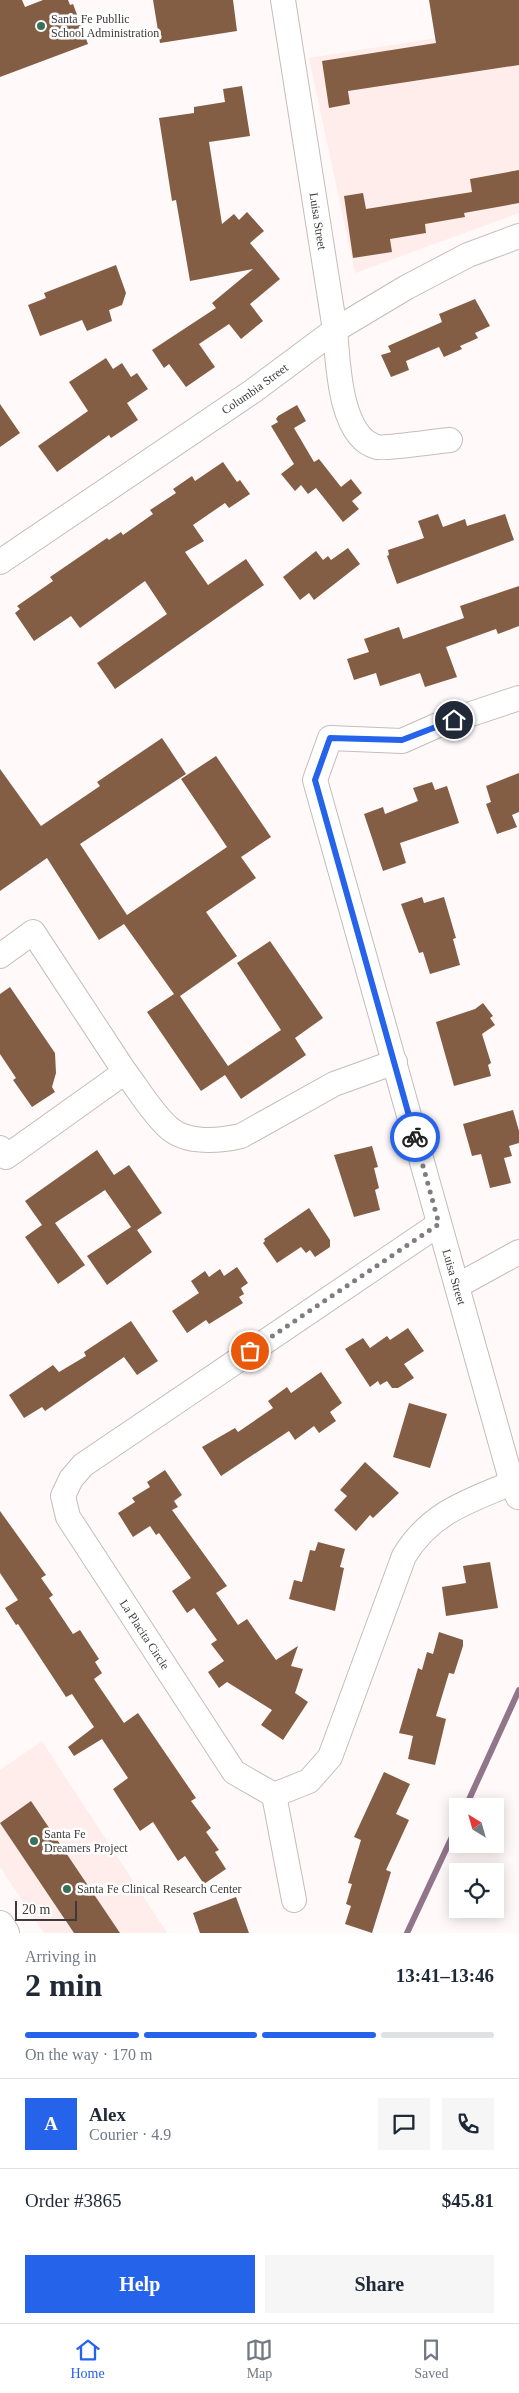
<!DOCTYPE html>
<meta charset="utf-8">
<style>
:root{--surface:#fff;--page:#f6f6f7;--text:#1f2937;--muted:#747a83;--line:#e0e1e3;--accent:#2563eb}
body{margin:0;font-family:"Times New Roman",serif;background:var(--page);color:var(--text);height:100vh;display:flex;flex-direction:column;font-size:19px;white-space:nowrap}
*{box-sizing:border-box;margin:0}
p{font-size:16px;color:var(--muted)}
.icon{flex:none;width:28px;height:28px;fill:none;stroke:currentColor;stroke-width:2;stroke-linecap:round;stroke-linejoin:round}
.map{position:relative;height:1933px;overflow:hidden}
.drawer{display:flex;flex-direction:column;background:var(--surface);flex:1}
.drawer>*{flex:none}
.needle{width:32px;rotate:323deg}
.buttons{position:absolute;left:449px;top:1798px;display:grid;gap:10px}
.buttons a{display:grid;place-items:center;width:55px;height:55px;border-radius:0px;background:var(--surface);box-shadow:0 2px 12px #0003;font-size:25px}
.scale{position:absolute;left:15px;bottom:12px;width:62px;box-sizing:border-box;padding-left:5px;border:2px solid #3d3a39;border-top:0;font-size:14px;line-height:18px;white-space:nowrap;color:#3d3a39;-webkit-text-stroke:4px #fff;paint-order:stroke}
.pin{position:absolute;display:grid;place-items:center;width:42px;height:42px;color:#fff;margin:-21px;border:2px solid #fff;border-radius:50%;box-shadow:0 1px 5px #0007}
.courier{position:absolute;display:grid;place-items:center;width:50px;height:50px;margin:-25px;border:4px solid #2563eb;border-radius:50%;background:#fff;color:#222;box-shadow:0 1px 6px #0007}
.headline em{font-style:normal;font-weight:700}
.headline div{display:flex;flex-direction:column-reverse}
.headline{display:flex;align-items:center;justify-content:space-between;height:85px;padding:0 25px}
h1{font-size:32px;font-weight:700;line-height:38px}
.bar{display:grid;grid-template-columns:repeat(4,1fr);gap:8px 5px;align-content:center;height:60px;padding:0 25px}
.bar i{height:6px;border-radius:4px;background:var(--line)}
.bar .selected{background:var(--accent)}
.bar p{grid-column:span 4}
.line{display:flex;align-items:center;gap:12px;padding:0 25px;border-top:1px solid var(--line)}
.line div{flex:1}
.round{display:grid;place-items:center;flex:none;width:52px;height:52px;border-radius:0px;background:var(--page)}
.action{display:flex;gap:10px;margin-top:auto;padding:10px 25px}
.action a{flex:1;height:58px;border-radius:0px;background:var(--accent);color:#fff;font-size:20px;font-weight:700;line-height:58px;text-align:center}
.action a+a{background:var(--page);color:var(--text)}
.tabs{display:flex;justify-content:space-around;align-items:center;height:70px;border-top:1px solid var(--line);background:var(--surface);font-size:14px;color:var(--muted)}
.tabs a{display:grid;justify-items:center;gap:2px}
.tabs .selected{color:var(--accent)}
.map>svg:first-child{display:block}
</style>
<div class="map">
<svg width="519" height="1933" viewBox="0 0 519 1933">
<rect width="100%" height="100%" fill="#fff9f9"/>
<path fill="#feedea" d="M519,25V213L355,273L309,58Z
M42,1741L167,1933H44L0,1867V1770Z"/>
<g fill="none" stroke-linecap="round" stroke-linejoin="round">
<path stroke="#91758a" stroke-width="6" d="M466,1806L519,1690
M407,1933L458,1824"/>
</g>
<path fill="#835e44" d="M0,0H22L25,7L43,0H68L70,5L73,4L88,44L0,77Z
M153,0H233L237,31L160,43Z
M429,0H519V65L348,91L350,104L329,108L322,61L436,43Z
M242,86L250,136L209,142L222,224L234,214L239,220L247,212L264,231L250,243L280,279L250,304L263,321L241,339L229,324L199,344L215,367L186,387L169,364L164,368L152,350L216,308L212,303L253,269L190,281L176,200L172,201L159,118L194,113V107L225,102L223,89Z
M519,170V203L464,213L465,217L425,224L426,233L390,239L392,252L353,258L344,196L363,193L366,209L472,192L470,179Z
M116,265L126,293L122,305L109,310L112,321L87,331L82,320L40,336L28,305L46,298L44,293Z
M475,299L490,326L475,333L478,338L460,346L462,349L444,357L439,347L406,361L409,370L391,377L381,355L391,352L388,346L442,322L439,314Z
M106,358L113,369L122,363L131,377L137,373L148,389L127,403L138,420L111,438L109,435L57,472L38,446L88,411L69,382Z
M0,404L20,433L0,447Z
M297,405L306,421L294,428L314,462L319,459L341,487L351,479L362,493L352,501L359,509L343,522L316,488L308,494L301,485L295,491L281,474L294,464L271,426L278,422L276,419L278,416Z
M223,462L237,482L240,480L250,494L229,508L225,503L193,525L204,541L185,552L208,585L246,559L264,585L115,689L97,663L167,614L145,581L80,628L71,616L34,641L15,613L20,609L17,606L53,581L50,577L107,538L109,540L121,532L123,535L153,514L150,510L176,493L173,489L192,476L195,481Z
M438,514L443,527L465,519L467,526L505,514L514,540L397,584L387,556L389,555L388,550L424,538L418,521Z
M348,548L360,564L314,600L309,593L300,600L283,577L316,551L323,560L328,556L331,560Z
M519,586V626L498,634L496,629L446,647L457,677L425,687L420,673L380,686L376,673L354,680L347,659L369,652L364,639L399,627L403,639L415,635L464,618L460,606Z
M162,738L186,774L80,844L127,915L227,847L181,779L216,756L271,837L241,857L256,878L206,912L237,956L180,996L228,1066L281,1030L237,963L270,941L323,1018L295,1038L306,1055L241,1099L225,1075L201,1091L147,1012L174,994L124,924L99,940L47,858L0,891V769L41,826L100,786L97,782Z
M519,773V812L512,815L517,827L497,834L486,804L491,802L486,786Z
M432,782L435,790L447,786L459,823L400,843L406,863L383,871L364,814L383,807L385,814L418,801L413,788Z
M422,897L424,903L444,897L456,938L453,939L460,965L430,974L423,952L419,953L401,904Z
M10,987L55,1053L56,1073L52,1087L55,1092L32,1107L13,1080L16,1078L0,1054V994Z
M483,1003L493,1016L490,1018L495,1025L482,1034L491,1063L488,1065L491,1076L454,1086L436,1022L475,1009Z
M513,1110L519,1131V1143L509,1146L512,1156L504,1158L511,1183L490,1188L481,1154L472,1156L463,1124Z
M372,1146L378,1167L374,1168L379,1188L375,1190L380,1210L354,1217L334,1155Z
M97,1150L114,1175L129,1165L162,1213L137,1230L152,1252L107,1285L87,1256L131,1227L105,1190L55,1223L85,1265L58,1284L25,1237L42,1225L25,1201Z
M309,1208L330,1240V1247L315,1257L310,1250L306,1253L301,1247L277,1263L263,1243L265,1241L264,1239Z
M237,1267L248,1283L241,1288L244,1294L239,1297L243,1303L209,1324L206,1320L187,1333L172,1311L199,1293L191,1281L205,1271L209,1277L220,1269L224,1276Z
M131,1321L158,1361L137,1375L124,1357L45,1411L42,1407L24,1418L9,1395L53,1365L59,1372L86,1356L84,1352Z
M408,1328L424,1351L404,1364L414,1378L398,1388H392L387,1381L380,1385L378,1381L370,1387L345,1349L363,1338L370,1348L387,1336L390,1340Z
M321,1372L342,1403L330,1412L336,1421L319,1433L314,1426L295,1440L289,1431L221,1476L202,1447L235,1428L238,1432L273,1408L268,1401L287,1387L291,1393Z
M409,1403L447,1414L430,1468L393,1457Z
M365,1462L399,1493L373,1518L370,1515L356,1531L334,1510L347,1496L340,1490Z
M165,1470L182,1495L174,1501L178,1507L172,1510L227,1586L216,1593L238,1625L247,1619L276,1660L298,1646L291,1666L303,1669L295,1693L308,1702L283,1740L261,1725L272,1710L227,1682L219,1688L208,1672L224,1661L211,1644L217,1640L194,1608L187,1613L172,1591L191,1578L159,1533L156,1535L150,1526L133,1537L118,1513L135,1502L132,1498L150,1487L147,1482Z
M0,1511L46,1575L41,1578L53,1595L49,1598L73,1634L80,1630L99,1659L95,1662L102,1673L94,1679L124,1723L138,1713L196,1798L191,1801L211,1828L206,1832L219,1850L215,1852L226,1869L204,1884L185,1856L178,1861L153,1822L140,1831L113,1789L128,1778L102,1739L74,1756L68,1747L94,1727L72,1694L66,1697L18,1624L16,1625L5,1608L18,1600L0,1573Z
M318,1542L345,1549L340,1567L344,1568L335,1611L289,1599L294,1580L302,1582L310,1550L315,1551Z
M490,1562L498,1608L446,1616L442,1587L466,1583L463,1566Z
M439,1632L463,1640V1646L454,1674L449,1673L436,1716L446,1719L435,1765L408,1759L413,1736L399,1733L418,1668L422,1670L427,1652L433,1654Z
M384,1772L410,1784L396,1814L409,1820L386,1870L391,1872L372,1933L345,1924L351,1906L346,1904L352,1884L348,1883L361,1840L354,1837Z
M31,1801L120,1933H74L0,1823Z
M236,1897L249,1933H200L193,1913Z"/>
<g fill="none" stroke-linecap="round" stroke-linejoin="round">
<g stroke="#c5bcbb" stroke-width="26">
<g id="minor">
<path id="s1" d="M283,0L335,330C338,361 339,437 377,447C386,449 437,441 450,440"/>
<path id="s2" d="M0,562L253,391L335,330L407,287L468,255L519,236"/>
<path d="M0,956L33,932L125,1072"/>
<path d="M0,1148L6,1157L125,1072C139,1090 152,1113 169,1128C187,1144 219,1141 241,1136L334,1084L395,1062"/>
<path id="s3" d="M439,1224L83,1465L71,1479L63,1496L68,1517L234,1772L274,1795L309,1781L330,1757L404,1556C430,1513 468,1501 512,1483"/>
<path d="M457,1286L519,1252"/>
<path d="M518,1497L512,1483L315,780L330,738L402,741L438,725L519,698"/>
<path d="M274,1795L294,1900"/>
</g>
</g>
<g stroke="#c5bcbb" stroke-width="30">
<path id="trunk" d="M0,1925L5,1933"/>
</g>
<use href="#minor" stroke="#fff" stroke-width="24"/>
<use href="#trunk" stroke="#fff" stroke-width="28"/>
</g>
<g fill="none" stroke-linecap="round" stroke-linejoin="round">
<path stroke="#817d7c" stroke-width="5" stroke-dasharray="0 9" d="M250,1351L439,1224L415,1137"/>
<path stroke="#2563eb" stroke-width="6" d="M415,1137L315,780L330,738L402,740L454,720"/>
</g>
<g fill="#38715a" stroke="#fff" stroke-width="2">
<circle cx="41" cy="26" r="5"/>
<circle cx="34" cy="1841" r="5"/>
<circle cx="67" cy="1889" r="5"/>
</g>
<g text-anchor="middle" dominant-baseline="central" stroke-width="5" stroke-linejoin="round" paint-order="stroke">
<g font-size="12" fill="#3d3a39" stroke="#fff" text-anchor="start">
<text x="51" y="19">Santa Fe Publlic<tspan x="51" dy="14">School Administration</tspan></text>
<text x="44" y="1834">Santa Fe<tspan x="44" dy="14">Dreamers Project</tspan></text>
<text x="77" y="1889">Santa Fe Clinical Research Center</text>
</g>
<g font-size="12" fill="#3d3a39" stroke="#fff">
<text stroke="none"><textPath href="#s1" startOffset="224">Luisa Street</textPath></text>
<text stroke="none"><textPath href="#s2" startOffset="308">Columbia Street</textPath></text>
<text transform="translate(454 1277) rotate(74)">Luisa Street</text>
<text stroke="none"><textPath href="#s3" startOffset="629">La Placita Circle</textPath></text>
</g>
</g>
</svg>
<div class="buttons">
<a><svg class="needle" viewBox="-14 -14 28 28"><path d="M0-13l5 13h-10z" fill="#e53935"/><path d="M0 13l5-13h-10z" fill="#747a83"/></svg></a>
<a><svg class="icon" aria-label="locate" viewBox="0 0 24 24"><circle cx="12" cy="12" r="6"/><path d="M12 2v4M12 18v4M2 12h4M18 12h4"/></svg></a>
</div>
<div class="scale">20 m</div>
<div class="pin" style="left:250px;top:1351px;background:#ea580c"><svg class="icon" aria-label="bag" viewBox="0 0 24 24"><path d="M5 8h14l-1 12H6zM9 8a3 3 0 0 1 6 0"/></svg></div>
<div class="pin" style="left:454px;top:720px;background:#1f2937"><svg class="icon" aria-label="home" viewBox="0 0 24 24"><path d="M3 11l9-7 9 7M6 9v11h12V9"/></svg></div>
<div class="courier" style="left:415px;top:1137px"><svg class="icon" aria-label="bike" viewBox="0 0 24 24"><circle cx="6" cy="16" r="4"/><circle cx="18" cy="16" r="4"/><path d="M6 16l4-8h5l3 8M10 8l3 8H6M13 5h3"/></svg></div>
</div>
<section class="drawer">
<div class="headline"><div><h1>2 min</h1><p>Arriving in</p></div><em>13:41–13:46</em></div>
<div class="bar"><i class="selected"></i><i class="selected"></i><i class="selected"></i><i></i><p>On the way · 170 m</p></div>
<div class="line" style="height:90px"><b class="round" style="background:var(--accent);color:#fff">A</b><div><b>Alex</b><p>Courier · 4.9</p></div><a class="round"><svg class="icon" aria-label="chat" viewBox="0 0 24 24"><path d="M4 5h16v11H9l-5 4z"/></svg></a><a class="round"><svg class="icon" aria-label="phone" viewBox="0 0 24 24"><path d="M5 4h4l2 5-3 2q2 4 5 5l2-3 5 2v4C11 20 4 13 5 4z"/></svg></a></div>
<div class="line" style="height:65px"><div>Order #3865</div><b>$45.81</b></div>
<div class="action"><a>Help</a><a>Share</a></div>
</section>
<nav class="tabs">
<a class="selected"><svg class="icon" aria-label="home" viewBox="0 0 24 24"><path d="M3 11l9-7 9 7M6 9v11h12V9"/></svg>Home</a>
<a><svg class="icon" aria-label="map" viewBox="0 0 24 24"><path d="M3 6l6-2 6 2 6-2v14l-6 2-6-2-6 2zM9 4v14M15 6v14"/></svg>Map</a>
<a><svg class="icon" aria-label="saved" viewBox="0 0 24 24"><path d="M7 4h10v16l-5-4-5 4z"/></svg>Saved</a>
</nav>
